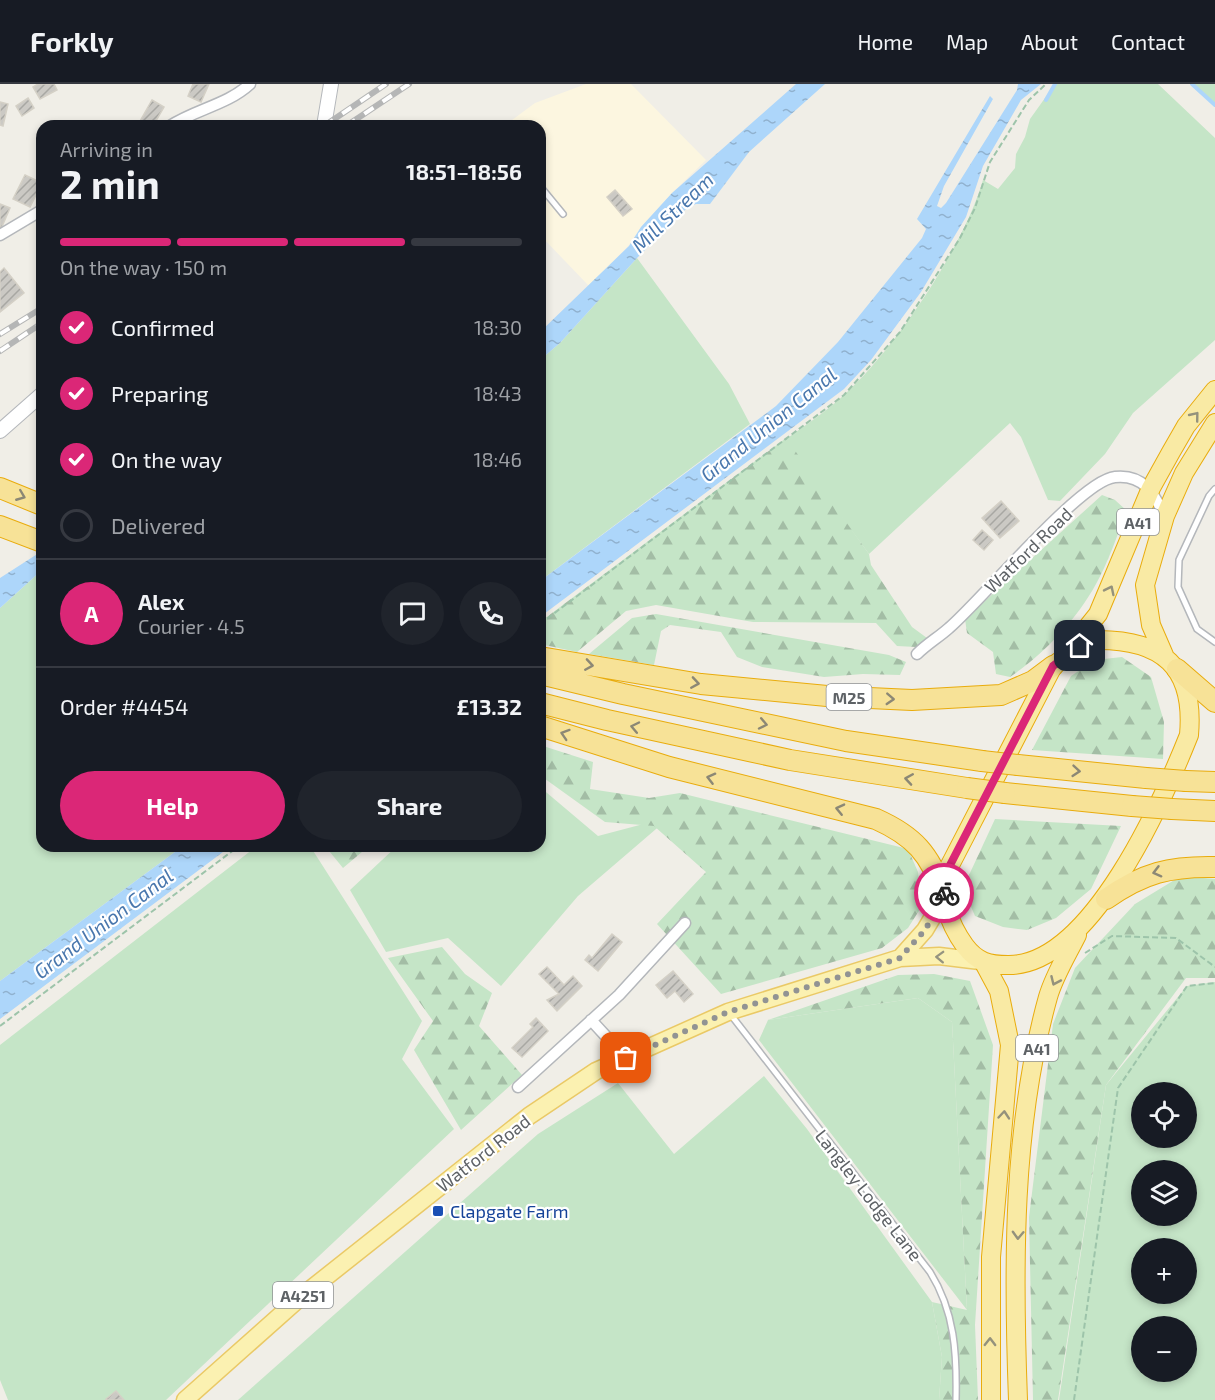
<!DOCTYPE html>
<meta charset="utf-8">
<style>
:root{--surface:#171b24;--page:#20242c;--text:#f1f3f6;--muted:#9ea1a6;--line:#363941;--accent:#db2777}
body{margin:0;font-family:"Exo 2",sans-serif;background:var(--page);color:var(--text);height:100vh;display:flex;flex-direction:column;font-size:22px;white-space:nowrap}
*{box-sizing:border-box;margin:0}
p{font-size:20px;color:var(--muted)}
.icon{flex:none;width:33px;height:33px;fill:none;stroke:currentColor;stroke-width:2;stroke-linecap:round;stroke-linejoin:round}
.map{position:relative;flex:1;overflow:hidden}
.drawer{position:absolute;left:36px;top:36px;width:510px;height:732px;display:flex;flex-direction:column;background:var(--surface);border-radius:18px;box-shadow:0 3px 9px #0003}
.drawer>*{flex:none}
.fabs{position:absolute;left:1131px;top:998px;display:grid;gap:12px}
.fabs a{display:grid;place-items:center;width:66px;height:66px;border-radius:50%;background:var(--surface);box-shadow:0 3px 9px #0003;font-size:30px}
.pin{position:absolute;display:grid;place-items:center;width:51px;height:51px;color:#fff;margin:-26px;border-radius:12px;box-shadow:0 3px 9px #0006}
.courier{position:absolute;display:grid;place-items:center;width:60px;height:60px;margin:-30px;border:4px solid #db2777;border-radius:50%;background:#fff;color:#222;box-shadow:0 2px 8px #0007}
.summary em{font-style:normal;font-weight:700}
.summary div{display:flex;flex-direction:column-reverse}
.summary{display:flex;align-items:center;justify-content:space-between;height:102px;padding:0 24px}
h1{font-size:39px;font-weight:700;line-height:45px}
.bar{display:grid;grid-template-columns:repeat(4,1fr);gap:9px 6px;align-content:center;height:72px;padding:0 24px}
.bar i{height:8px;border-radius:4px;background:var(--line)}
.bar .current{background:var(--accent)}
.bar p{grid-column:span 4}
.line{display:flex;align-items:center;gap:15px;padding:0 24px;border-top:2px solid var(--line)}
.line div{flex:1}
.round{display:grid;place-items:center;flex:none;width:63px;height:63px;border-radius:32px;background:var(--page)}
ol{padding:0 24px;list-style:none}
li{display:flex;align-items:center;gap:18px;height:66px}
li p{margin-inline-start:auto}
li .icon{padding:6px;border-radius:50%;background:var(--accent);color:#fff;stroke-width:4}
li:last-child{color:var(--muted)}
li i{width:33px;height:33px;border:3px solid var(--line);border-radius:50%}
.action{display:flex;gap:12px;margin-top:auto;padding:12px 24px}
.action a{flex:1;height:69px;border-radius:36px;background:var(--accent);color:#fff;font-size:24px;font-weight:700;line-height:69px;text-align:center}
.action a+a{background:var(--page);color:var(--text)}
header{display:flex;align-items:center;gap:36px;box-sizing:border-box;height:84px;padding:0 30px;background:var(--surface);border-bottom:2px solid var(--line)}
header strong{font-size:28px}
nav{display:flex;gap:33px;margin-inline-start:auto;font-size:21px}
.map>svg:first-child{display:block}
</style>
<header>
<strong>Forkly</strong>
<nav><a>Home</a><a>Map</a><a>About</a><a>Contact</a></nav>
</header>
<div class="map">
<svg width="1215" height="1316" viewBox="0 0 1215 1316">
<defs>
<pattern id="forest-firs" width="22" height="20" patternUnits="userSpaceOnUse" patternTransform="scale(1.5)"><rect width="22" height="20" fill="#c5e5c7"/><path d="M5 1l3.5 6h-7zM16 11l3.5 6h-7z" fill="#a3bda5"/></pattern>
<pattern id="water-ripples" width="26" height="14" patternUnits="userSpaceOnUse" patternTransform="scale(1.5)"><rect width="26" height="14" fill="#add6fa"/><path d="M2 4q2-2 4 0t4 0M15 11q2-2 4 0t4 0" fill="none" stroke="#90b1ce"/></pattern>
<pattern id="building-hatch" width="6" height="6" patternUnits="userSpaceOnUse" patternTransform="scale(1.5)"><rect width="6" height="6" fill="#cbc9c4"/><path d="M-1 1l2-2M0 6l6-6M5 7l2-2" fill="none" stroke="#a8a7a3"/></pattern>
</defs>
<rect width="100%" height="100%" fill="#f0eee7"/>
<path fill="#fcf6e0" d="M586,0H631L706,76L672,109L641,143L629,161L589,202L540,151V42H504L535,19Z"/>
<path fill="#c5e5c7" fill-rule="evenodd" d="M1055,0H1158L1215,54V256L1133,329L1105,370L1060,417L1048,416L1021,353L1010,339L869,470L785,356C805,341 826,328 844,311C896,264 964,162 983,96L998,105L1015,84L1016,70L1025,53L1030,35Z
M1192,0H1215V21Z
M637,174L729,300L750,340L540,497V276L560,259Z
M42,486V762H183L0,897V524Z
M540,703L598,752L670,733L578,812L501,902L448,854L386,868L350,806L397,762H540Z
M257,762H310L422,937L402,975L454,1045L166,1316H8L0,1296V961Z
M1215,898V1316H1059L1106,1001L1187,902ZM1142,1008H1186V1053H1142ZM1142,1086H1186V1131H1142ZM1142,1164H1186V1209H1142ZM1142,1242H1186V1287H1142Z
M918,914L952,938L967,1226L759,956L768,936Z
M764,992L807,1045L932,1218L942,1273L939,1316H238L538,1050L618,999L674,1070Z"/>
<path fill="url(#forest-firs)" d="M786,354L869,470L871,481L912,543L927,554L916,563L897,562L876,539L753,538L656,521L626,527L577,568L540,560V538Z
M1102,411L1115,416L1127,427C1117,451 1109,477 1096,500C1077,535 1043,571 1010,593L996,590L993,568L967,549L965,535Z
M656,530L889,571L906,578L900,591L863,590L824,593L762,583L737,573L721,548L670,541L661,547L654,581L589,570L632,534Z
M1122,573L1151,593L1164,638L1163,675L1032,666L1071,592L1095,576Z
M540,661L593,678L590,705L649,714L680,709L908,765L918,788L922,822L908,844L882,864L721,910L657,840L706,788L654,742L605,738L541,692Z
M995,735L1121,742L1091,805L1056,834L1027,846L1003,843L975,832L963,804Z
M325,762H369L343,784Z
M1181,792L1215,795V894H1186L1106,1001L1058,1316H1033L1029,1133L1053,940L1075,884L1135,820Z
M442,863L465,890L492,909L479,942L522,991L461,1046L414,966L433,937L388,874Z
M934,890L970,897L993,961L975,1241L978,1316H939L942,1273L932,1218L967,1226L952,938L918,914L768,936L898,891Z"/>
<path fill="url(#water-ripples)" d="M796,0H825L749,68L710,120H696L687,124L637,174L560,259L540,276V248L629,162L641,143L672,109Z
M1018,0H1041L1021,16L983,82L966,133L921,208L871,276L844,305L540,533V497L776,322L838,258L922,154L926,145L917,135L990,12L993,15L944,102L937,122L941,124L946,119L1017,6Z
M42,467V486L0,524V494Z
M183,762H231L0,935V897Z"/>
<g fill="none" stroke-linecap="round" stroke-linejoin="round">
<path stroke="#add6fa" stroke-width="4" d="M1192,0L1215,21
M1046,16L1055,0"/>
</g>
<path fill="url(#building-hatch)" stroke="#d4d0c6" stroke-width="1.5" d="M38,0H54L57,6L40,15L33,3Z
M193,0H209L201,18L188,12Z
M28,14L34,24L22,32L16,22Z
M152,16L164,23L153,42H144L139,39Z
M0,18L8,20L3,42L0,41Z
M25,91L42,99L30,123L13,115Z
M615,106L632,125L623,132L607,113Z
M0,120L10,124L1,145L0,144Z
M4,184L24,209L0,228V188Z
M1001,417L1019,437L1000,454L982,434Z
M982,446L993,456L984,466L973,456Z
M612,850L622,858L598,887L585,876L589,871L592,874Z
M547,883L564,901L573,892L582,902L557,927L547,916L559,910L539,890Z
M673,887L693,910L684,918L675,907L667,914L656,901Z
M536,934L548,947L522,973L512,964L533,943L530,940Z
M116,1307L124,1316H106V1315Z"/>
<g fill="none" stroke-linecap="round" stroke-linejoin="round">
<g stroke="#b4b7bb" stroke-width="8">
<path id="service" d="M540,102L563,130
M1215,405L1209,412L1179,476L1178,503L1197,545L1215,558
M731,931L930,1188C955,1228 957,1270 956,1316"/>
</g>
<g stroke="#b4b7bb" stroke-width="13">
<path id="minor" d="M170,42C196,25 227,21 250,0
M0,151L42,126
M917,570C927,560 939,553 949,544C981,517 1081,396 1115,393C1144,390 1154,410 1165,432
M591,936L626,974
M518,1003L619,911L685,839"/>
</g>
<g stroke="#b4b7bb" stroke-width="16">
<path id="tertiary" d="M324,42L331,0
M0,347L42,310"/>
</g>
<g stroke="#eac966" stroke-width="19">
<path id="primary" d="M900,874L925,846L944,814
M185,1316L302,1212L529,1032L596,987L728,928L900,874L939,872L980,877"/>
</g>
<g stroke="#e9ac0d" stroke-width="20">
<path id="trunk" d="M1095,556C1162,555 1195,583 1189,651C1163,716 1091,882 1008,881C989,881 977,878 965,862C948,838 940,814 948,785L1053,582L1080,562Z
M1070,565L1098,530L1151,404L1171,368L1186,342L1215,306
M1164,571L1151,541L1145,501L1165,432L1184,389L1215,339
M984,879L999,907L1010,961L991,1173V1316
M1018,1316C1013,1183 1012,1042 1048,913C1054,892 1067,871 1077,851"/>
</g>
<g stroke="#e9ac0d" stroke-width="22">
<path id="motorway" d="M0,404L42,421
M0,442L42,458
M540,573L701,600L827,612L912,616L1001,611L1033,597L1053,582
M1177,585L1215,618
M540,590L623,610L846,657L982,677
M540,619L607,636L790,676L967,704
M540,642L669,683L876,735C914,752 930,770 944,810
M1018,681L1146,694
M1186,697L1215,698
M1005,709L1132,722
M1172,725L1215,727
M1106,815C1143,789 1170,782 1215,783"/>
</g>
<path stroke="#9dc4aa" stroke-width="2" stroke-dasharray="6 3" stroke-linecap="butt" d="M540,540L844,311L900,248L960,154L975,124L990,78L1029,16L1046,0
M1085,869L1112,852L1176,854L1215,883
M0,942L239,762
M1074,1316L1118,1004L1187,902L1215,899"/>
<use href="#service" stroke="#fff" stroke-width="5"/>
<use href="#minor" stroke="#fff" stroke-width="10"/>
<use href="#tertiary" stroke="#fff" stroke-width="14"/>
<use href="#primary" stroke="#fbf1b1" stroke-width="16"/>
<use href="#trunk" stroke="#f9eaa4" stroke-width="18"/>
<use href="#motorway" stroke="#f7e297" stroke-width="20"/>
<g stroke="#b5b6b6" stroke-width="6">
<path id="rail" d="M324,42L386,0
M346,42L409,0
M0,250L42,224
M0,267L42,239"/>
</g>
<use href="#rail" stroke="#fff" stroke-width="4" stroke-dasharray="11" stroke-linecap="butt"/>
<g stroke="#e9ac0d" stroke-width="22" stroke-linecap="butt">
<path id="motorway-bridge" d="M982,677L1018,681
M1146,694L1186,697
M967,704L1005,709
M1132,722L1172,725"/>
</g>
<use href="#motorway-bridge" stroke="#f7e297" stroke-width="20"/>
</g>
<defs><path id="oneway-chevron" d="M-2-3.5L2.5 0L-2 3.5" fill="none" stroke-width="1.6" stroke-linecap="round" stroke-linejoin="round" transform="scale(1.5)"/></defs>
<g stroke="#94927c">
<use href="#oneway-chevron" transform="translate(1195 332) rotate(-51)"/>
<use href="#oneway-chevron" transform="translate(1110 506) rotate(-64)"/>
<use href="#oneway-chevron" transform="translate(1055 897) rotate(114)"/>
<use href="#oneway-chevron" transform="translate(1004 1031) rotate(-85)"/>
<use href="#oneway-chevron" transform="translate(1018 1151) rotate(92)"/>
<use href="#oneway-chevron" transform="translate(990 1258) rotate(-89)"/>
</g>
<g stroke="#8c8875">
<use href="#oneway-chevron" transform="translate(21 412) rotate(22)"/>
<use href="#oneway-chevron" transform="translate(589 581) rotate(9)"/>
<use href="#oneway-chevron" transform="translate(695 599) rotate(9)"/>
<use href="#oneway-chevron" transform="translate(890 615) rotate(3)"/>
<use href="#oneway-chevron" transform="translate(763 640) rotate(12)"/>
<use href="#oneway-chevron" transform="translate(635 643) rotate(-168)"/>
<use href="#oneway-chevron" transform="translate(565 650) rotate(-162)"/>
<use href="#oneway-chevron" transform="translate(1076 687) rotate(5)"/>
<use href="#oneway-chevron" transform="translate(711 694) rotate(-166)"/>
<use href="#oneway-chevron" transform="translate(909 695) rotate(-171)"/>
<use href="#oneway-chevron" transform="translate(840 725) rotate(-167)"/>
<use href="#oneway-chevron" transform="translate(1157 788) rotate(165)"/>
</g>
<use stroke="#959480" href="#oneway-chevron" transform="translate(940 873) rotate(-178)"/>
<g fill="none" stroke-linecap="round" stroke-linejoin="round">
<path stroke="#919393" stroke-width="6" stroke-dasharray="0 10.8" d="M626,974L728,928L900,874L925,846L944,814V809"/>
<path stroke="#db2777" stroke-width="8" d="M944,809L948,785L1053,582L1080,562"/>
</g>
<rect fill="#1a4fb4" stroke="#fff" stroke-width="2" x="432" y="1121" width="12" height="12" rx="3"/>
<g text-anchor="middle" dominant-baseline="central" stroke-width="4.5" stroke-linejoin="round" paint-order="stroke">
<g fill="#fff" stroke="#8e9194" stroke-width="1.5">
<rect x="1117" y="425" width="42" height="26" rx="4.5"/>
<rect x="826.5" y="600" width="45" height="26" rx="4.5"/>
<rect x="1016" y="951" width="42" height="26" rx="4.5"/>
<rect x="273" y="1198" width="60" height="26" rx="4.5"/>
</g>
<g font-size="16" font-weight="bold" fill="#5e6266">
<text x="1138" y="438">A41</text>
<text x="849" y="613">M25</text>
<text x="1037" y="964">A41</text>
<text x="303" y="1211">A4251</text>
</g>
<g font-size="18" fill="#5e6266" stroke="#fff">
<text transform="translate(1028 466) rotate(-44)">Watford Road</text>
<text transform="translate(483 1069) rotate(-38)">Watford Road</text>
<text transform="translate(869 1111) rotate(52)">Langley Lodge Lane</text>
</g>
<g font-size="18" fill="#164399" stroke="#fff" text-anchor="start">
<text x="450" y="1127">Clapgate Farm</text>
</g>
<g font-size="20" font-style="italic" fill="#4977ad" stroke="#fff">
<text transform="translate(672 128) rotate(-44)">Mill Stream</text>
<text transform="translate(768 340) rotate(-39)">Grand Union Canal</text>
<text transform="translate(103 839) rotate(-37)">Grand Union Canal</text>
</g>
</g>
</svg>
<div class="fabs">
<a><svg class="icon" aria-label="locate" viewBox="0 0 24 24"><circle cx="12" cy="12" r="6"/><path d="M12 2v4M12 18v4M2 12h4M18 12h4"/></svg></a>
<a><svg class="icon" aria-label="layers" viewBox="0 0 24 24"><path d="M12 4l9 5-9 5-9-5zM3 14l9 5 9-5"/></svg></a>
<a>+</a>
<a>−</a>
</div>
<div class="pin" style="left:626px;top:974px;background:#ea580c"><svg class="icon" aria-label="bag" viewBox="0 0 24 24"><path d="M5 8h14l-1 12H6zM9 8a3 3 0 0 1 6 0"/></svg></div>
<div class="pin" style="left:1080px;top:562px;background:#1f2937"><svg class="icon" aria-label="home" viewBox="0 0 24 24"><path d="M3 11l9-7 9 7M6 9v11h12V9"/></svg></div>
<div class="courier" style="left:944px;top:809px"><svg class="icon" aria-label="bike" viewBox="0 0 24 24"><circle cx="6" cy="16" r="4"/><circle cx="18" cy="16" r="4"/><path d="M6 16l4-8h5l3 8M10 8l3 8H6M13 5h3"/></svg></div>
<section class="drawer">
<div class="summary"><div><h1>2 min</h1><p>Arriving in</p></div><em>18:51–18:56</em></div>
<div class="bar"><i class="current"></i><i class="current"></i><i class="current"></i><i></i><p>On the way · 150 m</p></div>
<ol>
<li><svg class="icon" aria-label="check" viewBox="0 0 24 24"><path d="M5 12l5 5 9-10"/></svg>Confirmed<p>18:30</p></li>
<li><svg class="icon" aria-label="check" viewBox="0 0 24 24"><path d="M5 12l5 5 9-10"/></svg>Preparing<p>18:43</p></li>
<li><svg class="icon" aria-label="check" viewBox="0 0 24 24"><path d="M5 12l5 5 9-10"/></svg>On the way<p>18:46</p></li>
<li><i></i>Delivered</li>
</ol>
<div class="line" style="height:108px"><b class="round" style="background:var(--accent);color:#fff">A</b><div><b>Alex</b><p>Courier · 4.5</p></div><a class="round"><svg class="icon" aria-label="chat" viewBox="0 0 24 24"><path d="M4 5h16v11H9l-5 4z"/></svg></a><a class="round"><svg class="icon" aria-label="phone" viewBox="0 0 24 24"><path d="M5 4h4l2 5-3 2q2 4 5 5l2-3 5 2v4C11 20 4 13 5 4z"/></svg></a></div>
<div class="line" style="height:78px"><div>Order #4454</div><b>£13.32</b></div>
<div class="action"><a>Help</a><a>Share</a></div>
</section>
</div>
